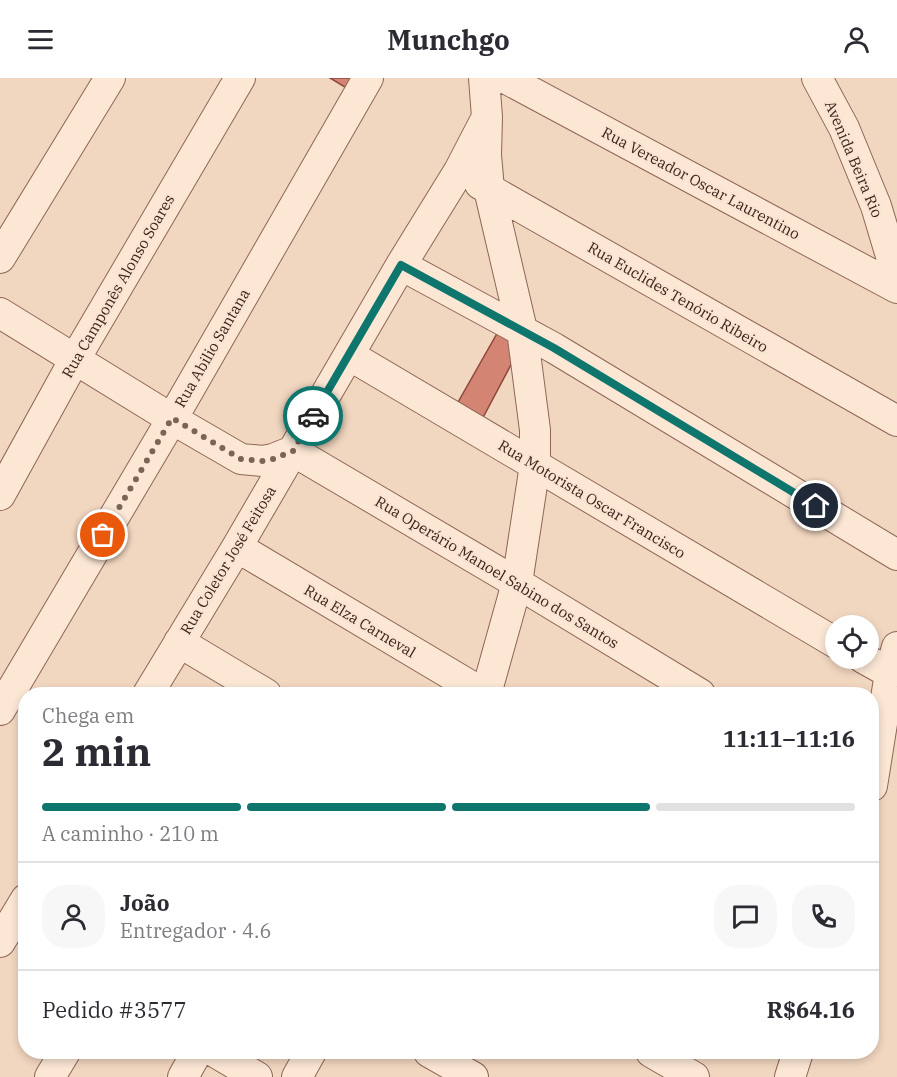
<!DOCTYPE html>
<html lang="pt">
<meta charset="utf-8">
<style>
:root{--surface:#fff;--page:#f7f7f7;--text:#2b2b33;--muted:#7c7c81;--line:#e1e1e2;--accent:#0f766e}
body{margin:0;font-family:"IBM Plex Serif",serif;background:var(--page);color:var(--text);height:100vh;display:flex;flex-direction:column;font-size:22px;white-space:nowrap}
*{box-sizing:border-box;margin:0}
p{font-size:20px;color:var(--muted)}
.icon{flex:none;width:33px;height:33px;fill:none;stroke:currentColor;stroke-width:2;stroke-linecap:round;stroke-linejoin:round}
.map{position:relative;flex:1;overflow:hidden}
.sheet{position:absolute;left:18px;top:609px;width:861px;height:372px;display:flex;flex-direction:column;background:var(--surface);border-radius:24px;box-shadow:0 3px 9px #0003}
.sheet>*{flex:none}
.tools{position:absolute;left:825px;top:537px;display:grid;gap:12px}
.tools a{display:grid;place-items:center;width:54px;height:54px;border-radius:50%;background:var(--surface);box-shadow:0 3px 9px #0003;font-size:30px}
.pin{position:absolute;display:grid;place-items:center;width:51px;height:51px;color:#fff;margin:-26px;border:3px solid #fff;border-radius:50%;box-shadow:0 2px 6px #0007}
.courier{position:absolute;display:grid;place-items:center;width:60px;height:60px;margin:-30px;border:4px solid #0f766e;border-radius:50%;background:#fff;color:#222;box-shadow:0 2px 8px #0007}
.head em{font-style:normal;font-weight:700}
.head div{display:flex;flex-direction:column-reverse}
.head{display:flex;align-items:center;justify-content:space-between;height:102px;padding:0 24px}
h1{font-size:39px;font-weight:700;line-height:45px}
.bar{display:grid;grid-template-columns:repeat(4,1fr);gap:9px 6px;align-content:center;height:72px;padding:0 24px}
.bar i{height:8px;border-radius:4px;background:var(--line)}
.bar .selected{background:var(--accent)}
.bar p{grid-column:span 4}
.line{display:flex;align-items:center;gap:15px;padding:0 24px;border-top:2px solid var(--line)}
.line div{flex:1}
.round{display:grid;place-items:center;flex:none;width:63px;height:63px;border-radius:24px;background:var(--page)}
header{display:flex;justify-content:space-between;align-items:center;height:78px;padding:0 24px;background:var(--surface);font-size:27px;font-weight:700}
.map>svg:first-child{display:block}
</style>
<header><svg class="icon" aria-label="menu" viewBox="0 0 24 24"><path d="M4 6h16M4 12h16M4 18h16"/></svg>Munchgo<svg class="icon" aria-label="person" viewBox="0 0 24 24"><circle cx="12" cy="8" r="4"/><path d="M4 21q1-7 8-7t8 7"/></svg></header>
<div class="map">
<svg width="897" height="999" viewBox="0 0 897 999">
<rect width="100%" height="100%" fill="#f2d7c0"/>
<path fill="#d38473" stroke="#8e473a" stroke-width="1.5" d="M330,0H361L353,14Z
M499,252L522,266L478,349L453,333Z"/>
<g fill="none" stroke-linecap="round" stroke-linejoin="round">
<g stroke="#8d6656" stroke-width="32">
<path id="minor" d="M484,0L487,39L486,77L489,111L522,252L535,352V387L517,505L486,616
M505,0L897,210
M817,0L844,50L876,128L897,198
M480,106L897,343
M0,180L110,0
M401,187L554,270L897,477
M0,235L172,341L241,381L263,383L273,381L293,373
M349,277L836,565
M293,373L517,505L700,616
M0,417L75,281L240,0
M237,469L484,616
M179,564L266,616
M863,580L890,595
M148,616L237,469L401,187L459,93L487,39
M0,632L172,341L368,0
M872,708L890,595L897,569
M0,864L26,821
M215,974L257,999
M429,974L473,999
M651,974L694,999
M50,999L65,974
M183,999L197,974
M297,999L311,974
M790,999L798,974"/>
</g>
<use href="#minor" stroke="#fce7d5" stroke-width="30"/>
</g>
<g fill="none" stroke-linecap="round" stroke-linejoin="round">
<path stroke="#7b6355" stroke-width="6" stroke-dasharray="0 10.8" d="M103,457L172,340L241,381L262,383L273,381L293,373L313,338"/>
<path stroke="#0f766e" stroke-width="8" d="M313,338L401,187L554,270L816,428"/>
</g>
<g text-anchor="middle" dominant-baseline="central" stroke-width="4.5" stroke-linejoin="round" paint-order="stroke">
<g font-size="15" fill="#3b241c" stroke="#f8e4d1">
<text transform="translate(854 81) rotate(67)">Avenida Beira Rio</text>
<text transform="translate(701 105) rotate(28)">Rua Vereador Oscar Laurentino</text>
<text transform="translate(118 208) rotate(-60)">Rua Camponês Alonso Soares</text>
<text transform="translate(678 219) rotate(30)">Rua Euclides Tenório Ribeiro</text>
<text transform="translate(212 270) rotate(-60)">Rua Abilio Santana</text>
<text transform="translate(592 421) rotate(31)">Rua Motorista Oscar Francisco</text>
<text transform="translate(228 482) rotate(-59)">Rua Coletor José Feitosa</text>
<text transform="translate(497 494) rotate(31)">Rua Operário Manoel Sabino dos Santos</text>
<text transform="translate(360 543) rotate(31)">Rua Elza Carneval</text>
</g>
</g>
</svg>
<div class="tools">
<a><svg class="icon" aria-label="locate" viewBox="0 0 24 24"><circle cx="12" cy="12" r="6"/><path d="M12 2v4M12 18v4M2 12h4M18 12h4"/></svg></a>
</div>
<div class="pin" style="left:103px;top:457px;background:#ea580c"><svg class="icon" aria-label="bag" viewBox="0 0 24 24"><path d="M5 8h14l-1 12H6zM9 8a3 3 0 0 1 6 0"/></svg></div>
<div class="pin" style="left:816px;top:428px;background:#1f2937"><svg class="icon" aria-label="home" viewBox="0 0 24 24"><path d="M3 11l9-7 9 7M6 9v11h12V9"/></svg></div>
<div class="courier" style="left:313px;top:338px"><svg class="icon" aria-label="car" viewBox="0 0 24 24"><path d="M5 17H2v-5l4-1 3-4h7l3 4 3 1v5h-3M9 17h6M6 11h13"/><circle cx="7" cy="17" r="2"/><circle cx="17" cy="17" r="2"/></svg></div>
<section class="sheet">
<div class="head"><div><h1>2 min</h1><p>Chega em</p></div><em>11:11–11:16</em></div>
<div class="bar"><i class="selected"></i><i class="selected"></i><i class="selected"></i><i></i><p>A caminho · 210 m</p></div>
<div class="line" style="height:108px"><a class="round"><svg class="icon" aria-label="person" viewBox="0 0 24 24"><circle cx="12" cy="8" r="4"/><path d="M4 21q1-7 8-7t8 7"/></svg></a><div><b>João</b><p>Entregador · 4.6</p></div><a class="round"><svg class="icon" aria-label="chat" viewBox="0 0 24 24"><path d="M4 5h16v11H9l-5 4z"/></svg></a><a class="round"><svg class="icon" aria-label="phone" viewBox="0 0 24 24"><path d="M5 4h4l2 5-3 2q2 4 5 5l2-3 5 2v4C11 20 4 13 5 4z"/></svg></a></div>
<div class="line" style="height:78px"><div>Pedido #3577</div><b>R$64.16</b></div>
</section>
</div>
